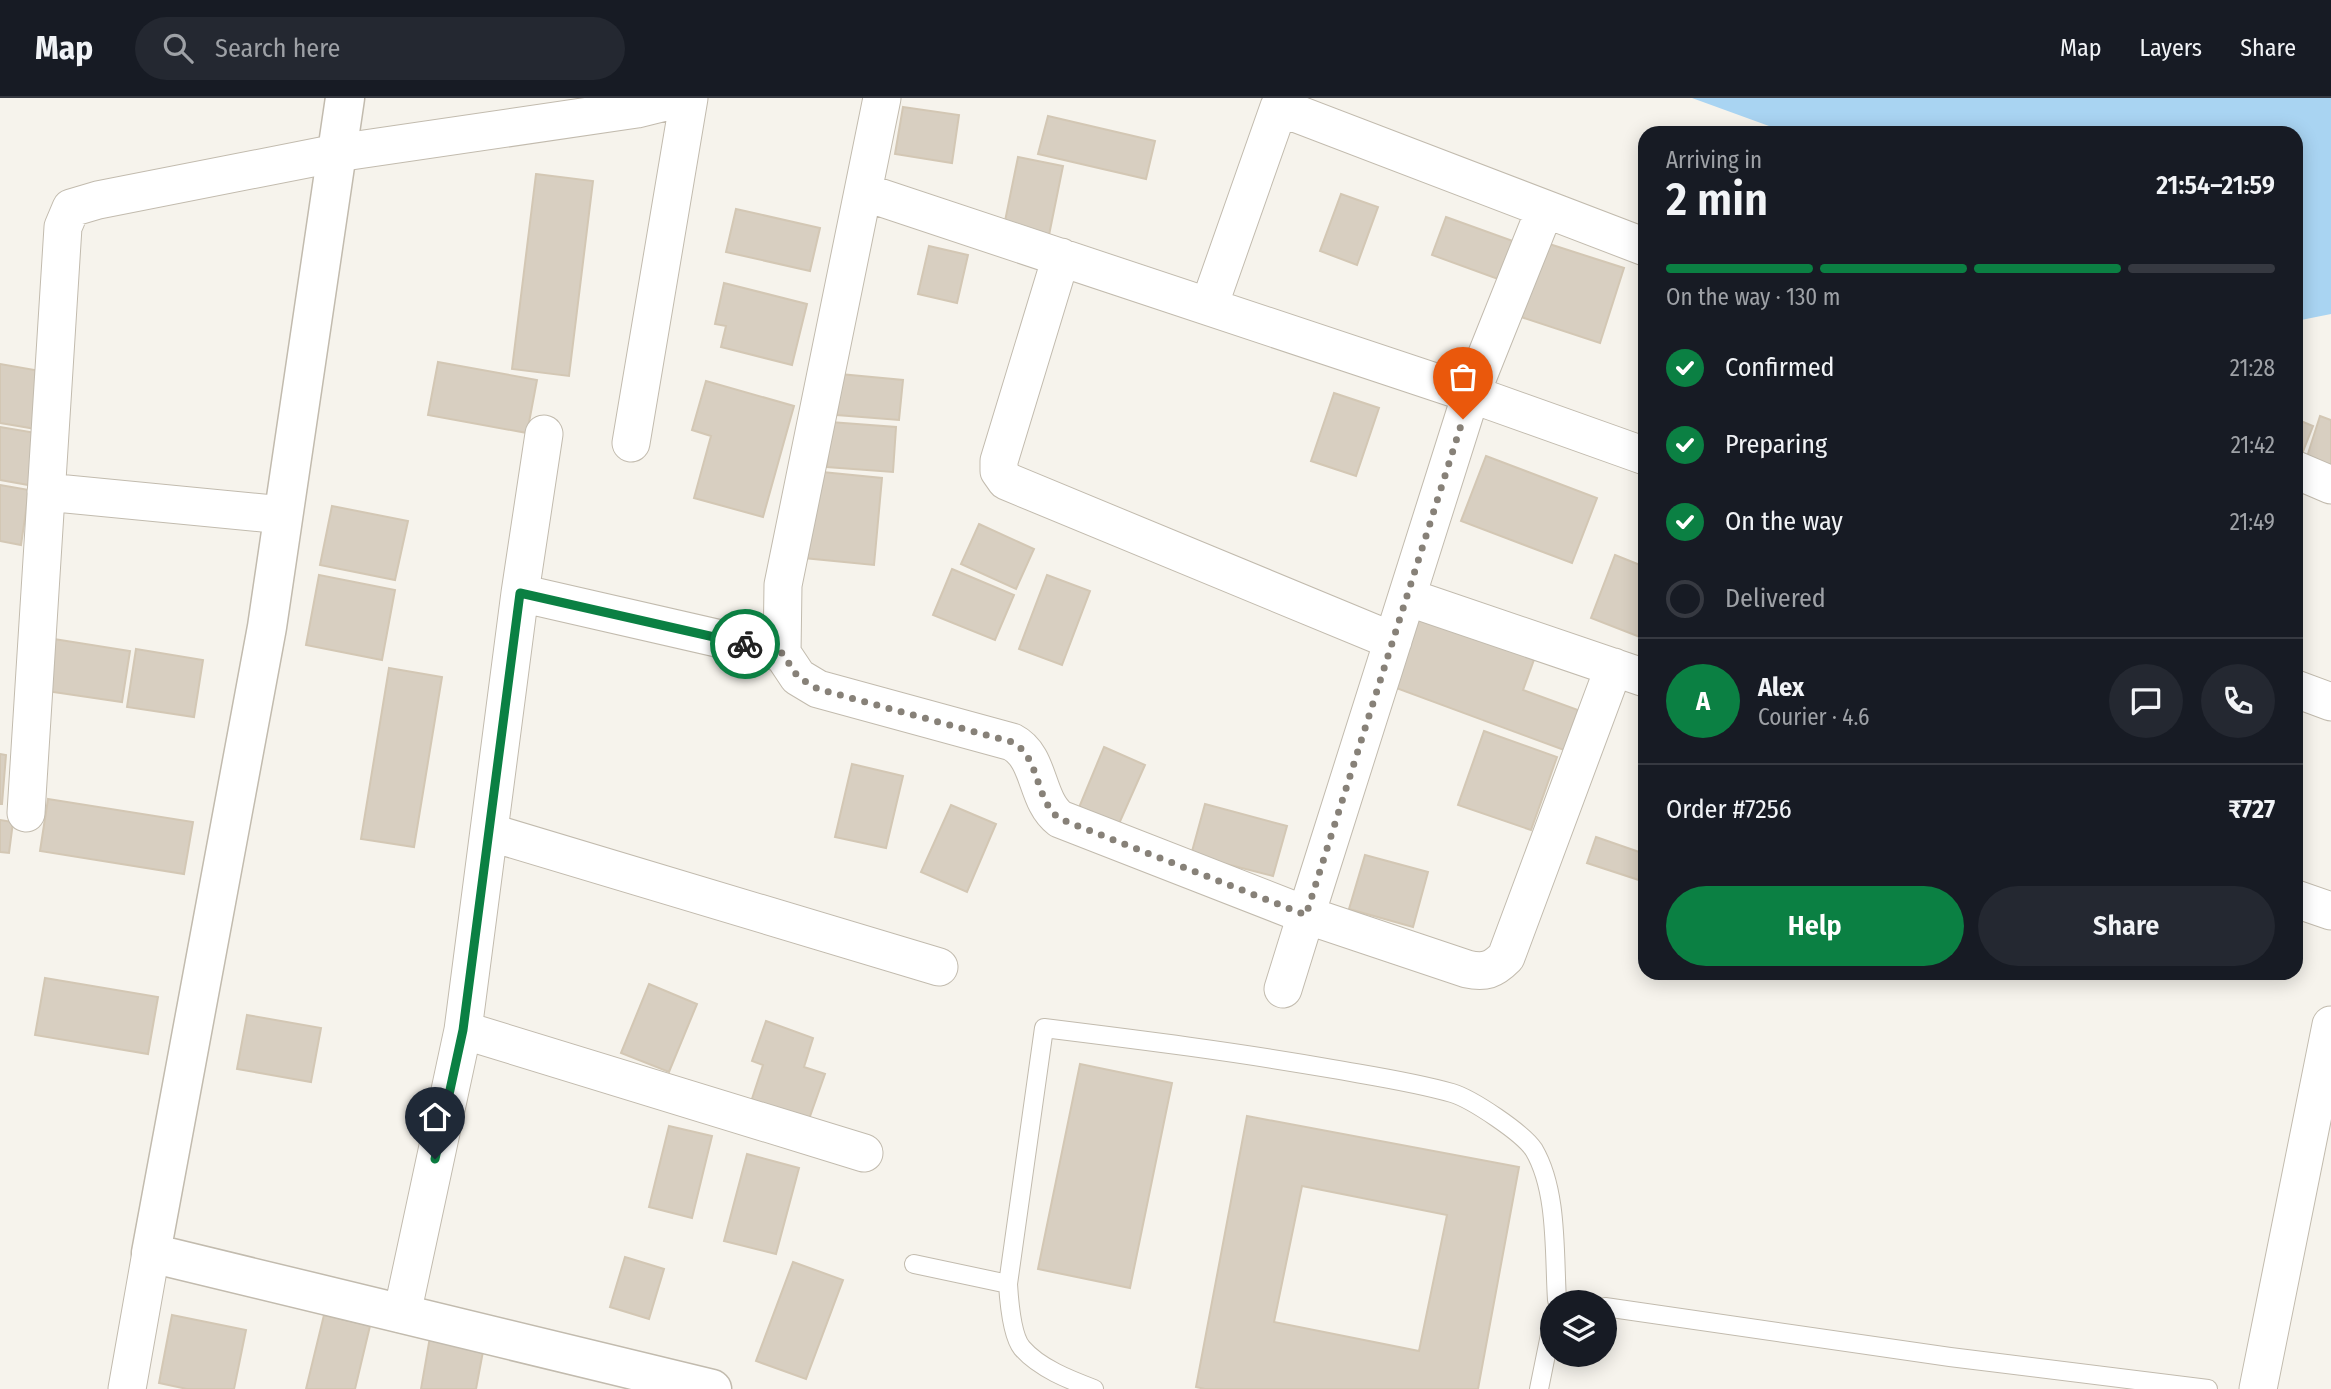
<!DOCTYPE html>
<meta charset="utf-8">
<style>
:root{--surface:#171b24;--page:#242831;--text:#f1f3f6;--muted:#9ea1a6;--line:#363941;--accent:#0b8043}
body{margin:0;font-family:"Fira Sans Condensed",sans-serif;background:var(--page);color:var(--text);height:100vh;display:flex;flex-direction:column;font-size:26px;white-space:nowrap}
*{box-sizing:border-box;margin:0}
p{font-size:23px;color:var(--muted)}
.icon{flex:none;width:38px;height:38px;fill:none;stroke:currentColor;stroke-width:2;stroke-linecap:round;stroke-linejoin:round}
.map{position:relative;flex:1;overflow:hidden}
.side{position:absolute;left:1638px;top:28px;width:665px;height:854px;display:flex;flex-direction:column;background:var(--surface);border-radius:21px;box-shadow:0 4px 18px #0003}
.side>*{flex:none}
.controls{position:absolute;left:1540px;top:1192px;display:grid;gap:14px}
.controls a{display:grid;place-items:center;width:77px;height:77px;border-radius:50%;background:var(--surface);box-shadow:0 4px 18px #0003;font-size:35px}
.pin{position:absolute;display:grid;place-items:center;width:60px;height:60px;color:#fff;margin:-72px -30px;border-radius:50% 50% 50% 0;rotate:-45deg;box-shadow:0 0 7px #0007}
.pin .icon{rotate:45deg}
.courier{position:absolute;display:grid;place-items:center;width:70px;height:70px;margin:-35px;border:5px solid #0b8043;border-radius:50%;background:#fff;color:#222;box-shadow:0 2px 9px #0007}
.summary em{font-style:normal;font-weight:600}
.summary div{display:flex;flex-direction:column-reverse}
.summary{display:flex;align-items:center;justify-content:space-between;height:119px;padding:0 28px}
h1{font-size:46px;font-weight:600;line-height:52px}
.bar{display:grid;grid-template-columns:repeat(4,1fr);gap:10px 7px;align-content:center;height:84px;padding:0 28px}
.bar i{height:9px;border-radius:5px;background:var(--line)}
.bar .on{background:var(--accent)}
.bar p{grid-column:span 4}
.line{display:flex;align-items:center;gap:18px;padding:0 28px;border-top:2px solid var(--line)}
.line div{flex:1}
.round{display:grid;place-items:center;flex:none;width:74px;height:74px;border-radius:37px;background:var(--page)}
ol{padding:0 28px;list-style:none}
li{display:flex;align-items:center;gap:21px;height:77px}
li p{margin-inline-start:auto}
li .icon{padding:7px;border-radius:50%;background:var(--accent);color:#fff;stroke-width:4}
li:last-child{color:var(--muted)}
li i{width:38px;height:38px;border:4px solid var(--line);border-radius:50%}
.action{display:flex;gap:14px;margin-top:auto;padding:14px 28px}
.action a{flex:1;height:80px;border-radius:42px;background:var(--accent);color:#fff;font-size:28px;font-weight:600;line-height:80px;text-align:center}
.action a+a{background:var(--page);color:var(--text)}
header{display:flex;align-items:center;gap:42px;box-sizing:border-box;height:98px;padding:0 35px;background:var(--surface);border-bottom:2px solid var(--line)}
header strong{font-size:33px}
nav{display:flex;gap:38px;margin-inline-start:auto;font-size:24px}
.search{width:490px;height:63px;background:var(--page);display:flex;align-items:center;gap:18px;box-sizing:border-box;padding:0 24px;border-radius:38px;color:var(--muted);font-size:26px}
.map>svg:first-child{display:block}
</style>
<header>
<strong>Map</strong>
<div class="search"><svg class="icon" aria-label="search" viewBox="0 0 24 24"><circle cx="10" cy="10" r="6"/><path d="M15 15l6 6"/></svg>Search here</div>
<nav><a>Map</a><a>Layers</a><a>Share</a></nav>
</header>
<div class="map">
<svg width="2331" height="1291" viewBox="0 0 2331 1291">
<rect width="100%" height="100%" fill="#f6f3ec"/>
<path fill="#a9d4f2" d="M1692,0H2331V216L2296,223V35H1788Z"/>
<path fill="#d8cfc1" stroke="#d3c7b4" stroke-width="2" fill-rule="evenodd" d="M903,9L959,17L952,65L895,56Z
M1048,18L1155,43L1146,81L1038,56Z
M1018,59L1063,68L1048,142L1003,133Z
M536,76L593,83L569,278L512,271Z
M1341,96L1378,109L1357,167L1320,153Z
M736,111L820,130L810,173L726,154Z
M1446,119L1513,143L1498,181L1432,157Z
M1540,143L1624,170L1600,245L1515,217Z
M929,148L968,157L957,205L918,196Z
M724,185L807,206L792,267L721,249L726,228L715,226Z
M438,264L537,282L527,335L428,317Z
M0,266L46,274L36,331L0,325Z
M840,276L903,282L899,322L837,317Z
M706,283L794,308L763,419L694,400L711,338L692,332Z
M1334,295L1379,310L1356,378L1311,363Z
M2320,318L2331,322V370L2306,362Z
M2296,321L2313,328L2298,366L2296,365Z
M830,324L896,329L893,374L827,369Z
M0,329L42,336L34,388L0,382Z
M1486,358L1597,400L1572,465L1461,423Z
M812,373L882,380L874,467L804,460Z
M0,387L29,392L21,447L0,443Z
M332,408L408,423L395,482L320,467Z
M979,426L1034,451L1016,491L961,466Z
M1615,457L1645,469V541L1591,520Z
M952,471L1014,497L995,542L933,517Z
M319,477L395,492L382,562L306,547Z
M1047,477L1090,493L1062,567L1019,551Z
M1416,512L1536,556L1523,592L1578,612L1564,652L1388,587Z
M54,541L130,553L122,604L46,593Z
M136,551L203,562L194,619L127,609Z
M389,570L442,579L414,749L361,741Z
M1484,633L1557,659L1531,732L1458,707Z
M1104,649L1145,667L1118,728L1078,712Z
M0,656L6,657L2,706H0Z
M852,666L903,678L886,750L835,739Z
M48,701L193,724L184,776L40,753Z
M1205,706L1287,728L1273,778L1191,757Z
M951,707L996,726L967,794L921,774Z
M0,722L13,724L9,755L0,754Z
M1596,739L1645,756V784L1587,765Z
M1365,757L1428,774L1413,829L1349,811Z
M45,880L158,899L148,956L35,937Z
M649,886L697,906L669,974L621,955Z
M247,917L321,930L311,984L237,971Z
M766,923L813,940L804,969L825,976L808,1024L751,1004L763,967L752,963Z
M1080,966L1172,985L1130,1190L1038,1171Z
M1247,1018L1519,1069L1478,1291H1205L1196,1289ZM1302,1088L1447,1117L1419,1253L1274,1224Z
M669,1028L712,1038L692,1120L649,1109Z
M747,1056L799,1070L776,1156L724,1143Z
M625,1159L664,1171L649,1221L610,1209Z
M793,1164L843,1182L806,1281L756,1263Z
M172,1217L246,1232L234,1291H187L159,1285Z
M324,1217L370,1228L355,1291H306Z
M430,1239L484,1248L476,1291H421Z"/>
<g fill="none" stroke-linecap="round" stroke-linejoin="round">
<g stroke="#c2bbae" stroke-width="20">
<path id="service" d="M914,1166L1008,1186L1044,930C1141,942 1237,954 1333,971C1372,978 1414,984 1452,995C1472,1001 1523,1035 1534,1052C1558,1093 1554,1156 1557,1202L1569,1204
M1008,1186C1009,1202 1012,1238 1022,1250C1039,1270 1070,1282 1094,1291
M1605,1209L1950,1259L2208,1291
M1539,1291L1552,1227"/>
</g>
<g stroke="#c2bbae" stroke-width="39">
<path id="minor" d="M864,94L1471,296L1306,817L1060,721C1035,702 1041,659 1012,644L818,591L798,579L782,555L783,487L882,0
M1545,111L1471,296L1645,358
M1061,159L999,363V373L1006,383L1393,543
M1209,208L1279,9L1645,149
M631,345L689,0
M2296,372L2331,387
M46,394L283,417
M520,495L544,336
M1407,499L1645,580
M2296,591L2331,604
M26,715L63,129L71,110L98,102L337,55L637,11L681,0
M489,734L939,869
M2296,801L2331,813
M1283,891L1306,817L1467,871C1485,875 1493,872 1506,859L1614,569
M463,932L864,1055
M402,1216L463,932L520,495L782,555
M127,1291L151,1155
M2258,1291L2331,927"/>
</g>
<g stroke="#c2bbae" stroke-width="41">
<path id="tertiary" d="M345,0L267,529L151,1155L712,1291"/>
</g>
<use href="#service" stroke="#fff" stroke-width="18"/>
<use href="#minor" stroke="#fff" stroke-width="37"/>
<use href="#tertiary" stroke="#fff" stroke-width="38"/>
</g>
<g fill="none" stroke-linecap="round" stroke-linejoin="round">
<path stroke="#878178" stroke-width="7" stroke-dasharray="0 12.6" d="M745,546L782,555L798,579L818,591L1012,644C1041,659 1034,702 1060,721L1306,817L1463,321"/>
<path stroke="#0b8043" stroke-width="9" d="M435,1061L463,932L520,495L745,546"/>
</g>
</svg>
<div class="controls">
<a><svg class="icon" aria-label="layers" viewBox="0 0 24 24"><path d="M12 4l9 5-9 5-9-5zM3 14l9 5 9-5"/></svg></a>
</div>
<div class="pin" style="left:1463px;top:321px;background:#ea580c"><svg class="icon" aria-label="bag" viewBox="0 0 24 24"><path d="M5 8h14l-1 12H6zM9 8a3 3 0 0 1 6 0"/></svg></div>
<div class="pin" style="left:435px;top:1061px;background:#1f2937"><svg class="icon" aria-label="home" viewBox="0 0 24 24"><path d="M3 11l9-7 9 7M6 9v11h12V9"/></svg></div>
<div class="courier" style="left:745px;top:546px"><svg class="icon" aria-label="bike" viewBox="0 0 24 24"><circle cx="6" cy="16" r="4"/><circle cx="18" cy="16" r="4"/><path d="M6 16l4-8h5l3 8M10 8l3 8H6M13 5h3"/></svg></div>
<section class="side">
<div class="summary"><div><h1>2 min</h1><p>Arriving in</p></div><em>21:54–21:59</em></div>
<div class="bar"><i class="on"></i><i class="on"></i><i class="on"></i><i></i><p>On the way · 130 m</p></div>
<ol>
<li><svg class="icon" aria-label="check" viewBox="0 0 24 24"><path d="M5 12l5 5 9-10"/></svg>Confirmed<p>21:28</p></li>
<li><svg class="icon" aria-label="check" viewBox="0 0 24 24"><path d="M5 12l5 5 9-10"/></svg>Preparing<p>21:42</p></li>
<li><svg class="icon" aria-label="check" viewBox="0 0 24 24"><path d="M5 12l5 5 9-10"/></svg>On the way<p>21:49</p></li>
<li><i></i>Delivered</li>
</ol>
<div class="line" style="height:126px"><b class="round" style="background:var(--accent);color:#fff">A</b><div><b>Alex</b><p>Courier · 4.6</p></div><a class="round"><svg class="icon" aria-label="chat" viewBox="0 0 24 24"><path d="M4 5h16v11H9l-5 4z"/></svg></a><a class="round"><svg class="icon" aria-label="phone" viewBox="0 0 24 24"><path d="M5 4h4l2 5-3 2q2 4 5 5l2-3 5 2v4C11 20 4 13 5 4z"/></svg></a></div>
<div class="line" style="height:91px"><div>Order #7256</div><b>₹727</b></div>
<div class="action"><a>Help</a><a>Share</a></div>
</section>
</div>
